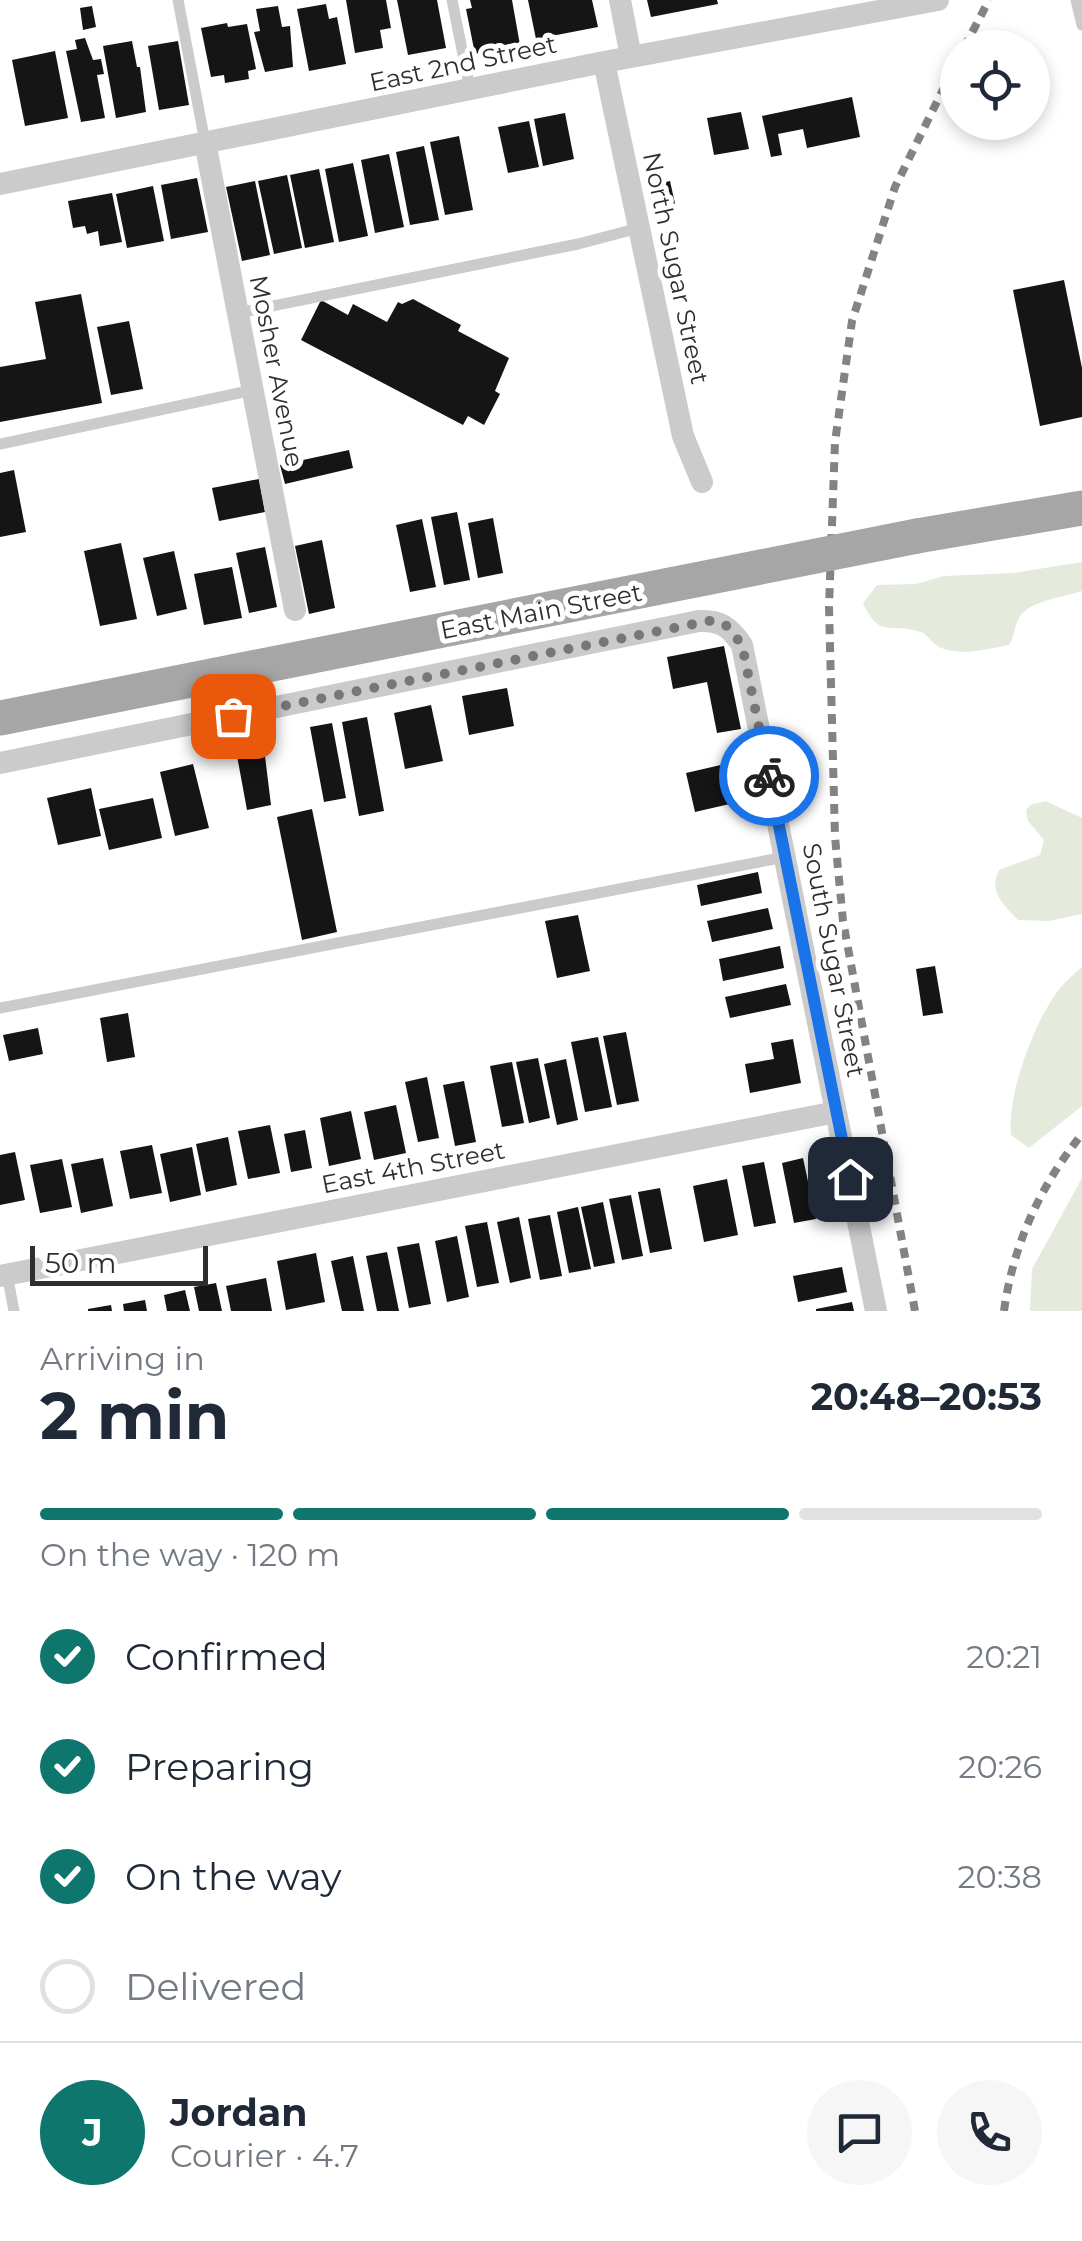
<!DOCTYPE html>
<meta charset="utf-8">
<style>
:root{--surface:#fff;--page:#f6f6f7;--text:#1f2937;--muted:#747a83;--line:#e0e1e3;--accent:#0f766e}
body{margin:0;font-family:Montserrat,sans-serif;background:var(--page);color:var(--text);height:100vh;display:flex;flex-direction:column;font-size:38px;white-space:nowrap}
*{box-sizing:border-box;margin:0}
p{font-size:32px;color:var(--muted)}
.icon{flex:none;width:55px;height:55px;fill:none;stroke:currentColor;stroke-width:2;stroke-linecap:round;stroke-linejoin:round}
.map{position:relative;height:1311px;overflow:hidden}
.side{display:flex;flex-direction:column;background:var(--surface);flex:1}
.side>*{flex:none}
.buttons{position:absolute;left:940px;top:30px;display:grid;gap:20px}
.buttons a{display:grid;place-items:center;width:110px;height:110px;border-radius:50%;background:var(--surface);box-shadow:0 5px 15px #0003;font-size:50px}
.scale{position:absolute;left:30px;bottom:25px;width:178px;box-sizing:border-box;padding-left:10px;border:5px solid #2e2e2e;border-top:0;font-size:28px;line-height:35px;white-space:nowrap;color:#2e2e2e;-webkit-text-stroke:8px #fff;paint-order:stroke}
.pin{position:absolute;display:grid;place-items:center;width:85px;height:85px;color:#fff;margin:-42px;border-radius:20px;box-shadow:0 5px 15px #0006}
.courier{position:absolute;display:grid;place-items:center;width:100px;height:100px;margin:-50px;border:8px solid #1a73e8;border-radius:50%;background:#fff;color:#222;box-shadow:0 2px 12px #0007}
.summary em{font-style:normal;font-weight:700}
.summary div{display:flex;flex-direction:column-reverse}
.summary{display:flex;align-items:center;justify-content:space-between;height:170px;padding:0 40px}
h1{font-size:65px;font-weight:700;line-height:75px}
.bar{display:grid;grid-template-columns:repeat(4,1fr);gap:15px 10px;align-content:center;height:120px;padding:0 40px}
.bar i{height:12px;border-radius:8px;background:var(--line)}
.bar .selected{background:var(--accent)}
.bar p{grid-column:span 4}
.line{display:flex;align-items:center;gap:25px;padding:0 40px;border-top:2px solid var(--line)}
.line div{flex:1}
.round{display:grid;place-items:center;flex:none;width:105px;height:105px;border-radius:52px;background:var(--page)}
ol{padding:0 40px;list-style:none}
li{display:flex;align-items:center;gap:30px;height:110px}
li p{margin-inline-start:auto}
li .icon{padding:10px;border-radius:50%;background:var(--accent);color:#fff;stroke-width:4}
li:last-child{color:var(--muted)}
li i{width:55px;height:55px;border:5px solid var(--line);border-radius:50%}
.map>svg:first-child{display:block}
</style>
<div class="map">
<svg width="1082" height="1311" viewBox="0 0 1082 1311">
<rect width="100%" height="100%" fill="#fff"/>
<path fill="#e4ebdc" d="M1082,562V591C1064,597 1033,600 1021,615C1014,624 1015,636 1009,645C987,649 961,657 939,647C932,643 928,635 921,632C890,622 880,640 863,603L877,585L916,584L944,576L1013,573Z
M1046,801L1082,818V914L1049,921L1018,920C1003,904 988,892 999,870L1040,855L1044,840L1028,821L1026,810L1030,805Z
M1082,967V1106L1029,1148L1011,1135C1007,1096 1032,1028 1055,995C1062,984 1073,975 1082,967Z
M1082,1178V1311H1030L1032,1269Z"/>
<path fill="#151515" d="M346,0H386L391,28L380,30L383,48L355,53Z
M397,0H437L446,48L408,55Z
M470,0H512L520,45L475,54L466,9L472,8Z
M528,0H592L598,27L536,39Z
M647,0H717L718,4L651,17Z
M326,4L329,19L337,17L346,64L309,71L297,9Z
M92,6L96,27L83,30L80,8Z
M278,6L282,27L290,26L293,67L265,72L254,32L260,31L256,9Z
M227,23L228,27L247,24L256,69L248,71L249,79L225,83L224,75L211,77L201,28Z
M85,38L93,60L101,59L104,74L97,75L105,118L81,122L66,51L77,49L75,40Z
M132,41L137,67H140L146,112L116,118L103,46Z
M178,41L189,105L159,110L148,46Z
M55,51L68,118L25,126L12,60Z
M852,97L860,137L807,148L803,129L778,134L782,155L771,157L762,116Z
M741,112L749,149L714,155L707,118Z
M565,113L574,159L543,166L534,119Z
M529,121L539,167L508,173L498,127Z
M459,136L473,210L445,215L430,142Z
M424,146L439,220L410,225L396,152Z
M389,154L404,227L375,233L361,160Z
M353,163L368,236L339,242L325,169Z
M319,169L334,242L305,248L290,175Z
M287,175L302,248L274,254L258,181Z
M197,178L208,232L171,239L161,185Z
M255,181L270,255L242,261L226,187Z
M670,181L676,208L663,210L657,184Z
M153,186L164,241L127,248L116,194Z
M112,193L122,242L100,246L98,231L87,234L85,226L73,228L68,201Z
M1064,280L1082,368V417L1040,426L1013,290Z
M81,294L102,403L0,422V367L46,359L35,302Z
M413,299L461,325L458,331L509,358L495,391L500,394L484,425L468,416L463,425L301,340L321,300L348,315L353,304L387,322L398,302L402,304Z
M129,321L143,389L111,395L97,327Z
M349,450L353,468L285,484L280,465Z
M14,470L26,532L0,537V473Z
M259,479L265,512L219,521L212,488Z
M457,512L470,580L444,585L431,517Z
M493,518L503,573L478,578L468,523Z
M422,519L436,587L410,592L396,525Z
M322,540L335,608L309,614L295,546Z
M121,543L137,619L100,626L84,551Z
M265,547L277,607L249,613L236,553Z
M174,551L187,609L157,616L143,558Z
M232,567L242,618L204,625L194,574Z
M724,646L741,729L717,733L707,682L673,689L667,657Z
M507,688L514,726L469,735L462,696Z
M431,705L443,761L405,769L394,713Z
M367,717L384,811L359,816L342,722Z
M332,723L346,798L324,802L310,727Z
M252,731L256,750L264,748L271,805L247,810L233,734Z
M738,761L747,800L695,812L686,773Z
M193,764L209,828L175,836L160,772Z
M91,788L101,836L58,845L47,798Z
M153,798L162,838L109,850L99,809Z
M312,809L337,932L302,940L277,817Z
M758,872L762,893L701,906L697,885Z
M768,908L773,929L712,942L707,921Z
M578,915L590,971L557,978L545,921Z
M780,946L784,968L723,981L719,959Z
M935,966L943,1013L923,1016L916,969Z
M786,984L791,1005L730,1018L725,997Z
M128,1013L135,1057L107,1062L100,1018Z
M38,1028L43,1054L9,1061L3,1035Z
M626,1032L639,1101L617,1105L603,1036Z
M598,1037L612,1107L585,1112L571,1042Z
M793,1039L801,1083L750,1093L745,1064L774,1059L771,1043Z
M538,1058L550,1118L529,1123L516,1062Z
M566,1059L578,1120L557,1125L544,1064Z
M512,1062L524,1123L502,1127L490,1066Z
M427,1077L439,1138L418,1142L405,1082Z
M464,1081L476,1142L455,1146L443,1085Z
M396,1105L406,1153L374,1160L364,1112Z
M351,1111L361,1159L329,1166L320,1118Z
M270,1125L280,1173L248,1179L238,1131Z
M305,1130L312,1168L291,1172L284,1134Z
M228,1137L237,1185L206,1192L196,1144Z
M152,1145L162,1193L130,1199L120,1151Z
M192,1147L201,1195L170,1202L160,1154Z
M15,1152L25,1200L0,1205V1155Z
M103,1158L113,1206L81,1213L71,1164Z
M803,1158L816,1219L794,1223L782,1163Z
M62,1159L72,1207L40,1213L30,1165Z
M764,1162L776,1223L754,1227L742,1166Z
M727,1179L738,1235L704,1242L693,1186Z
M660,1188L672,1249L650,1253L638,1192Z
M631,1195L643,1256L622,1260L609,1199Z
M603,1202L615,1263L594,1267L581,1207Z
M578,1207L591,1269L569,1273L557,1212Z
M550,1215L562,1276L540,1280L528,1219Z
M519,1217L531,1278L510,1283L497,1222Z
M487,1222L499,1283L477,1287L465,1226Z
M457,1236L469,1297L447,1302L435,1241Z
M419,1243L431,1304L409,1308L397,1247Z
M387,1252L399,1311H377L366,1256Z
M316,1253L325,1302L286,1310L277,1261Z
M353,1256L364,1311H342L331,1261Z
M842,1267L847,1292L798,1302L793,1276Z
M266,1278L272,1311H231L226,1286Z
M216,1283L222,1311H199L194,1287Z
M185,1290L190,1311H167L164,1295Z
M145,1300L147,1311H124L123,1304Z
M852,1302L854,1311H816V1309Z
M111,1305L112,1311H88V1309Z"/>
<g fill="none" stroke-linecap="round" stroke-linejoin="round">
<path stroke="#cbcbcb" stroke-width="11" d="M178,0L205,142
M452,0L470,89
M1076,0L1082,25
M238,313L578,244L639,228
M0,444L253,390
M0,1008L785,857
M7,1274L14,1311"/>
<path stroke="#cbcbcb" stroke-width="22" d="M620,0L631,57
M604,62L683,436L702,482
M205,142L295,610
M0,184L604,62L938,0
M0,763L699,621C720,620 730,627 742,645L876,1311
M0,1276L836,1112"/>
<path stroke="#a6a6a6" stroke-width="35" d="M917,536L1082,508"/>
<path stroke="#838383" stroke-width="8" stroke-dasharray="10 8" stroke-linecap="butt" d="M964,48L989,0
M915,1311L843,921L835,837L829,607L835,442L852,321L895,187L958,59
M1004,1311C1013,1245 1040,1186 1082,1134"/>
<path stroke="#a6a6a6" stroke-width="35" d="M0,718L917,536"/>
</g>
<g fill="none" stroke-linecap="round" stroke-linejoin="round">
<path stroke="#777" stroke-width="10" stroke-dasharray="0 18" d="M233,716L714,620L727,626L742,645L769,776"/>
<path stroke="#1a73e8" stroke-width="12" d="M769,776L850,1179"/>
</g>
<g text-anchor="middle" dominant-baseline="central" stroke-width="10" stroke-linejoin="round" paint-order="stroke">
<g font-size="25" fill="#2e2e2e" stroke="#fff">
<text transform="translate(463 63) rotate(-12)">East 2nd Street</text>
<text transform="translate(676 268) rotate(78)">North Sugar Street</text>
<text transform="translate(277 371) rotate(79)">Mosher Avenue</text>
<text transform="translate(541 611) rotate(-11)">East Main Street</text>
<text transform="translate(834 960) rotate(79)">South Sugar Street</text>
<text transform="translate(413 1167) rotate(-11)">East 4th Street</text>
</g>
</g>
</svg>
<div class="buttons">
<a><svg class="icon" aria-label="locate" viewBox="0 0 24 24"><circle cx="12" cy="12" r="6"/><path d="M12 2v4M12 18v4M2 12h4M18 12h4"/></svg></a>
</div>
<div class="scale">50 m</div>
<div class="pin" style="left:233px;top:716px;background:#ea580c"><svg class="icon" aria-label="bag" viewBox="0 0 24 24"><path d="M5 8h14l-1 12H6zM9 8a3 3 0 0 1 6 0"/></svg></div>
<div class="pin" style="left:850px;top:1179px;background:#1f2937"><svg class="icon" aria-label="home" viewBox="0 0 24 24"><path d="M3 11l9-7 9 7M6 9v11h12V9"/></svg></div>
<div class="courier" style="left:769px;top:776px"><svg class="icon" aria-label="bike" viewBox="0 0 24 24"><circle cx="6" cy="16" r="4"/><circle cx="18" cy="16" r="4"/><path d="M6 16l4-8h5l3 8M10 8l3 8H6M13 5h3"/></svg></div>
</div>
<section class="side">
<div class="summary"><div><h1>2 min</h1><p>Arriving in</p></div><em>20:48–20:53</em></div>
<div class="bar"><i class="selected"></i><i class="selected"></i><i class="selected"></i><i></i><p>On the way · 120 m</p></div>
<ol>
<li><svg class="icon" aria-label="check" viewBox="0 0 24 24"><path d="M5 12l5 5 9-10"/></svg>Confirmed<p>20:21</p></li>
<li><svg class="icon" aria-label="check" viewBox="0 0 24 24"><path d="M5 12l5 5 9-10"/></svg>Preparing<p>20:26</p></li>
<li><svg class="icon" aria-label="check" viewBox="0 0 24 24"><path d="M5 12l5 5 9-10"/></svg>On the way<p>20:38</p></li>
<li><i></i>Delivered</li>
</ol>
<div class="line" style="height:180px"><b class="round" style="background:var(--accent);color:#fff">J</b><div><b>Jordan</b><p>Courier · 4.7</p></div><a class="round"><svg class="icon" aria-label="chat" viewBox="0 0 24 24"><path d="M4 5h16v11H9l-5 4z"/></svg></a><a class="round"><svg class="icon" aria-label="phone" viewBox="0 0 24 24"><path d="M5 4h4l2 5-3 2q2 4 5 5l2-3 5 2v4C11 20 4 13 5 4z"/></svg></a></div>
</section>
